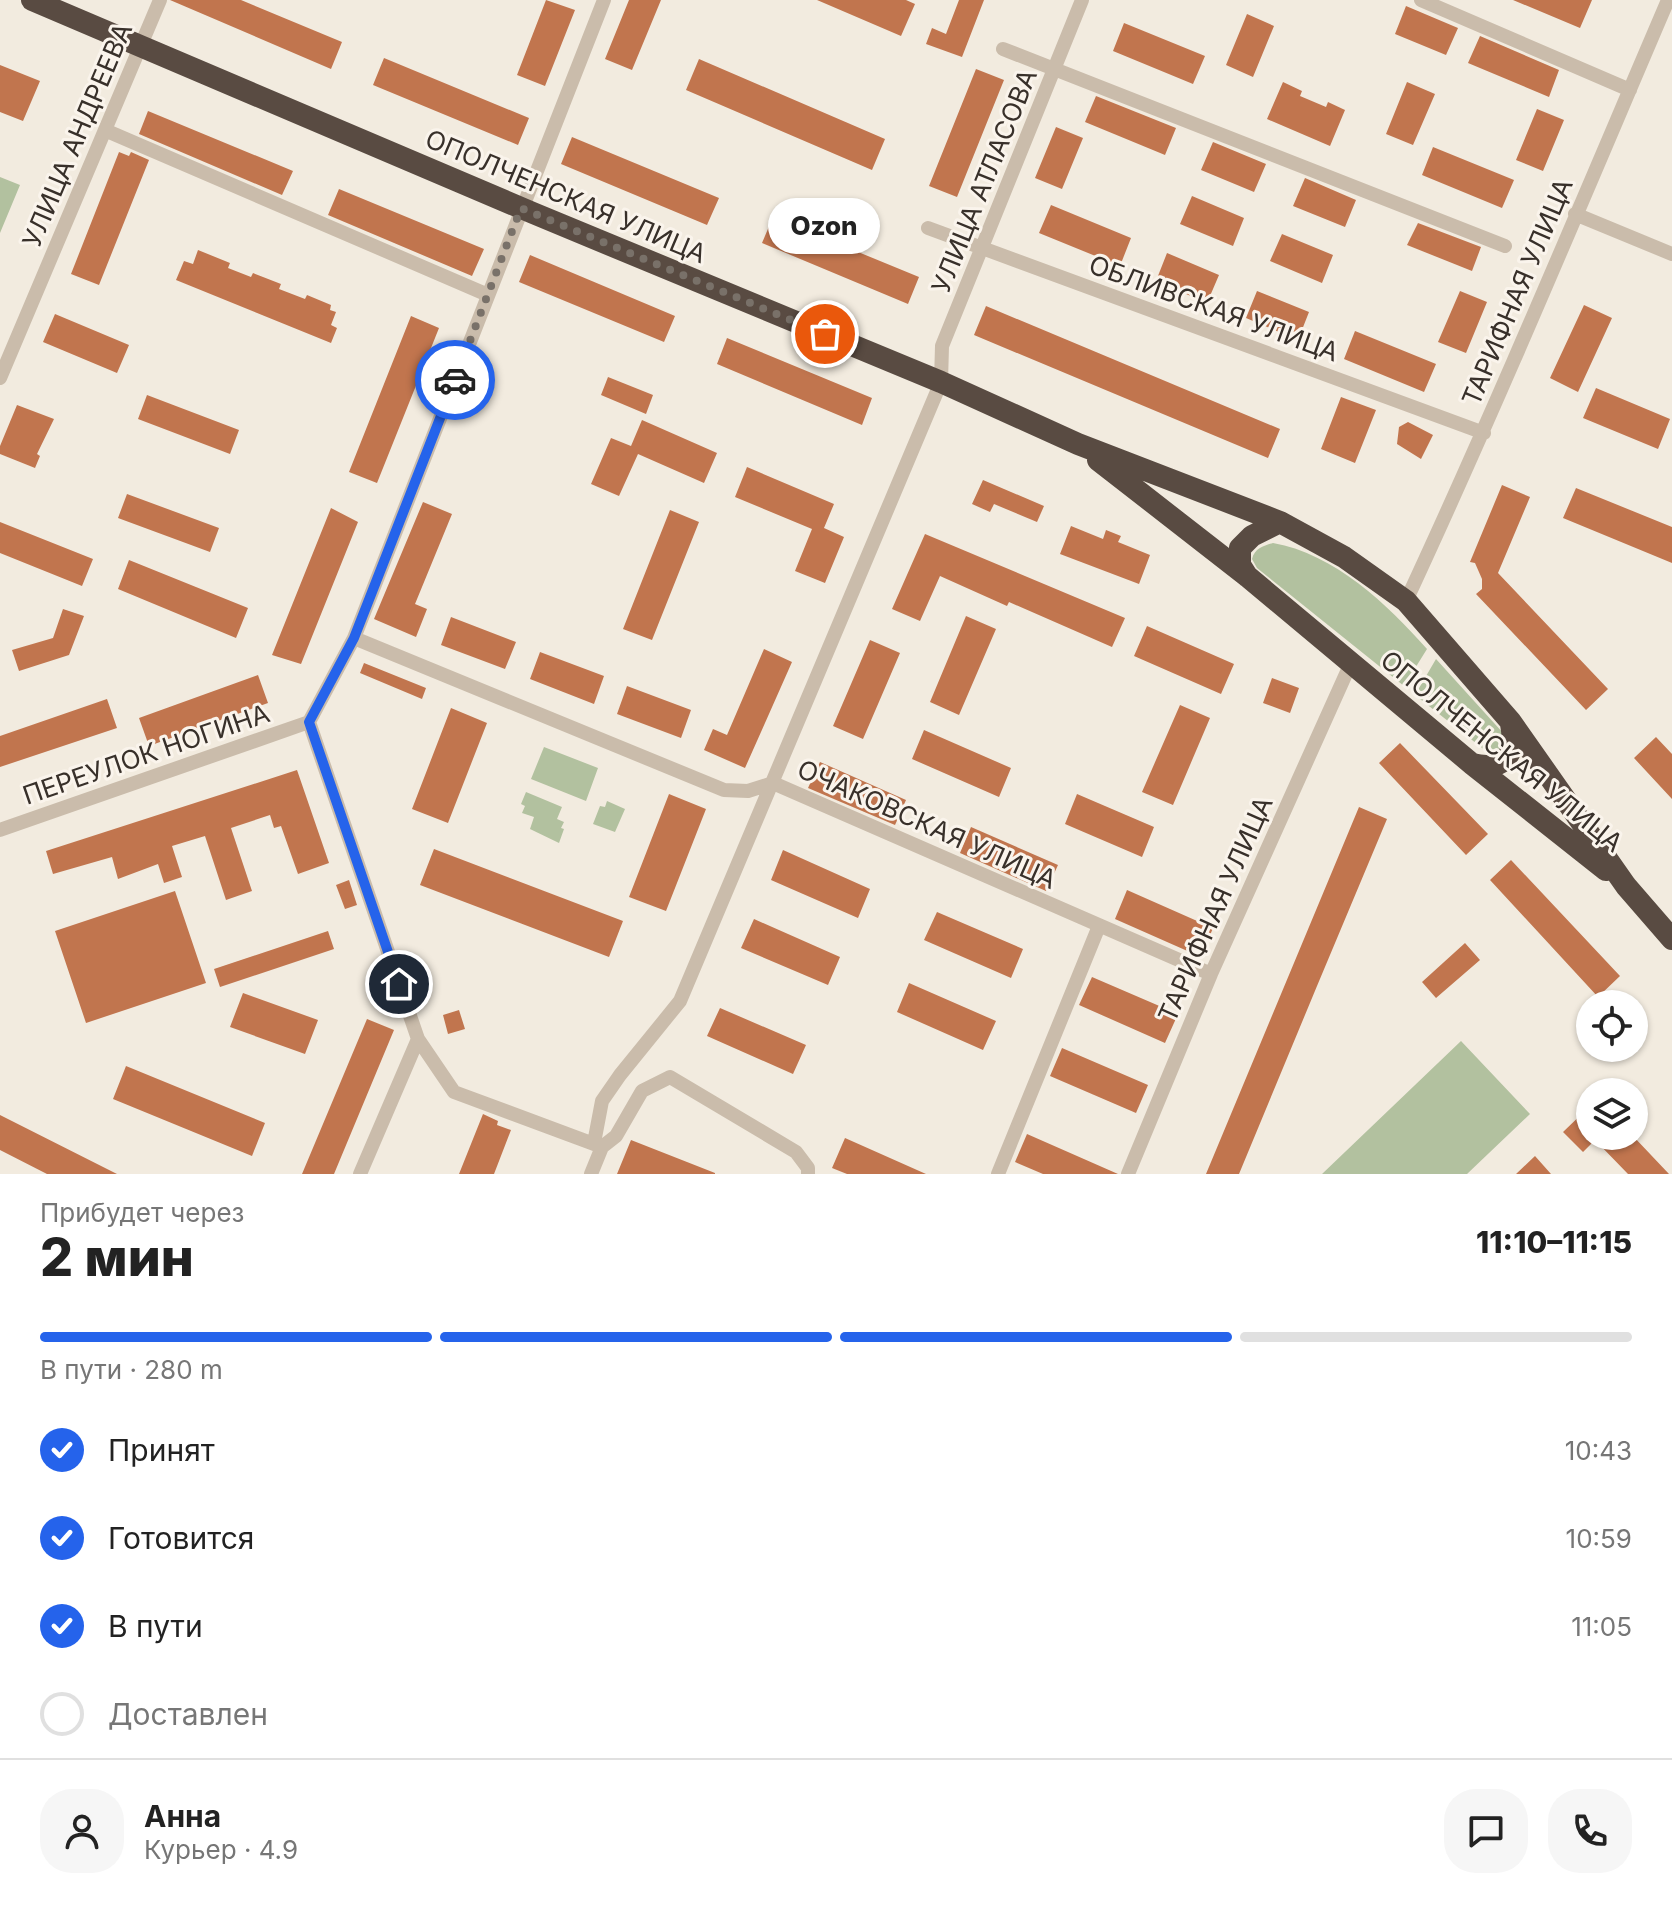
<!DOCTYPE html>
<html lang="ru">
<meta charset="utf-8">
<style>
:root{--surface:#fff;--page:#f6f6f6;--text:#222;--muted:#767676;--line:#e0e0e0;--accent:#2563eb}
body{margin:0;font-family:Inter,sans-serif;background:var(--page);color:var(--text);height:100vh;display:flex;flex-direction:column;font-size:30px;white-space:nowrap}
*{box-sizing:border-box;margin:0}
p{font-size:26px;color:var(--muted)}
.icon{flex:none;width:44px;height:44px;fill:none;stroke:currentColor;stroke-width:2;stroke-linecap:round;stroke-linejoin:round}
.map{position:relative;height:1174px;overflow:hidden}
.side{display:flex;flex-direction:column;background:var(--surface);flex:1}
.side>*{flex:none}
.fabs{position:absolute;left:1576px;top:990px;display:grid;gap:16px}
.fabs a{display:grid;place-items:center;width:72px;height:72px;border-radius:50%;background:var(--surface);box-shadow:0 2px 6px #0004;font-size:40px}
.pin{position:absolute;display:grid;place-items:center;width:68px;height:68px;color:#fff;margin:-34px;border:4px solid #fff;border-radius:50%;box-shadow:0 2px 8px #0007}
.courier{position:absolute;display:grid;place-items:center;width:80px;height:80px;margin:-40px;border:6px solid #2563eb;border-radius:50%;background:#fff;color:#222;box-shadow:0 2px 10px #0007}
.bubble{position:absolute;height:56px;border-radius:28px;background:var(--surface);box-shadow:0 2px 6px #0004;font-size:26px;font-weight:800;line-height:56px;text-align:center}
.summary em{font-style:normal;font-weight:800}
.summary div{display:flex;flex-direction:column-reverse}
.summary{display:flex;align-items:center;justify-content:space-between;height:136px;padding:0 40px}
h1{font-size:52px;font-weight:800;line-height:60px}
.bar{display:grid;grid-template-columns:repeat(4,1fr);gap:12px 8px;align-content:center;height:96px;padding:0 40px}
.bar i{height:10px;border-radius:6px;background:var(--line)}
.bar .current{background:var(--accent)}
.bar p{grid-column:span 4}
.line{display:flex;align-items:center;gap:20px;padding:0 40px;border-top:2px solid var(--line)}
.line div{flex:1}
.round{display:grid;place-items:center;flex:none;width:84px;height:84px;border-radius:32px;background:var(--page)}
ol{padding:0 40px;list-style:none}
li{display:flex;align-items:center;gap:24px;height:88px}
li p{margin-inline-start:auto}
li .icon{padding:8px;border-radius:50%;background:var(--accent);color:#fff;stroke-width:4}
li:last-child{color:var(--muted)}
li i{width:44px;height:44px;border:4px solid var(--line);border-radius:50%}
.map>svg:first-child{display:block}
</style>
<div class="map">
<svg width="1672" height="1174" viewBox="0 0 1672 1174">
<rect width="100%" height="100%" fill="#f2ebdf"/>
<path fill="#b2c19f" d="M0,177L20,185L0,233Z
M1273,543C1335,554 1387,604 1427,649L1404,686L1257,568L1252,559C1255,548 1263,546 1273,543Z
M1436,659L1504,734L1503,749L1491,755L1415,695Z
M544,747L598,768L586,801L531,779Z
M526,792L562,807L557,819L564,822L561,828L564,829L559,843L530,829L534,817L522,813L525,806L521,804Z
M607,801L625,809L615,832L593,824L600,806L605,807Z
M1461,1041L1530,1114L1467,1174H1322Z"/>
<path fill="#c1754e" d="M170,0H241L342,42L331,69Z
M546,0L575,10L545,86L517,75Z
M629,0H661L632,70L605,59Z
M817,0H906L915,4L901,36Z
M959,0H984L962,57L926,44L932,28L946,34Z
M1513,0H1592L1580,28Z
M1406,6L1458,28L1446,55L1395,34Z
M1247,14L1274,26L1253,77L1226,65Z
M1124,23L1205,56L1193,84L1113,51Z
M1480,36L1559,70L1549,97L1468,63Z
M384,58L529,118L518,145L373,85Z
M699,59L885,139L872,170L686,90Z
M0,65L40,81L23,121L0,112Z
M976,69L1004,80L957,197L929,186Z
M1283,82L1302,91L1300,96L1326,107L1328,102L1345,110L1330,146L1267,119Z
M1407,82L1435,94L1413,145L1386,134Z
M1096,96L1176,128L1165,155L1085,122Z
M1537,109L1564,120L1543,171L1516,160Z
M148,111L293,171L282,195L139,134Z
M1056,127L1083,138L1062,189L1035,178Z
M572,137L719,198L707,225L561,164Z
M1213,142L1266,164L1254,192L1201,170Z
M1433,147L1514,180L1502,208L1422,175Z
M119,152L129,156L131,152L149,160L99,285L71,274Z
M1305,178L1356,200L1345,227L1293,206Z
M339,189L484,249L472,276L328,215Z
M1192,196L1244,218L1233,246L1180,224Z
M1051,205L1131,238L1120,266L1039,233Z
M773,217L919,277L908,304L762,243Z
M1418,223L1481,247L1472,271L1407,245Z
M1282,234L1333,255L1322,283L1270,261Z
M198,250L230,263L228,268L251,277L253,273L281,284L279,289L305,299L307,295L331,305L330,310L336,312L331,325L337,328L331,343L176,280L184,261L193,264Z
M1167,253L1219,275L1207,303L1156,281Z
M530,255L675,316L664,342L519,282Z
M1257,291L1309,312L1298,340L1246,318Z
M1460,291L1487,302L1466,353L1438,342Z
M1584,305L1612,318L1578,392L1550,378Z
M986,306L1280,429L1268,458L974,335Z
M55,314L129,345L117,373L43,342Z
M411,316L439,328L377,483L349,472Z
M1355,331L1436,364L1424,392L1344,359Z
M727,338L872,398L862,425L717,364Z
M608,377L653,395L646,414L601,395Z
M1596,388L1670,419L1658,449L1583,418Z
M147,395L239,430L230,454L138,419Z
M1341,397L1376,410L1355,463L1321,449Z
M17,405L54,419L37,454L40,456L35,468L0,454V446Z
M642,420L717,453L704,483L638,454L619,496L591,484L611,438L631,446Z
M1408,422L1433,435L1421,459L1397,444L1399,427Z
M747,467L834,504L824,528L844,537L825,583L795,571L812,529L735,497Z
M983,480L1044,506L1037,522L994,504L990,512L972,504Z
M1502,485L1530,497L1498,573L1608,689L1586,710L1476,594L1482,589V579L1475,563L1470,562Z
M1576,488L1672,527V563L1563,518Z
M127,494L219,528L210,552L118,518Z
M423,502L452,514L415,604L427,609L416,637L374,619Z
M331,508L358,522L301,664L272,655Z
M670,510L699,522L652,640L623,629Z
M0,522L93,559L82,586L0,553Z
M1071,526L1103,539L1106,530L1121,536L1118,542L1150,555L1139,584L1060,554Z
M925,534L1125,618L1112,647L1009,602L1007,606L940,576L920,621L892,609Z
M129,560L248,608L236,638L118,589Z
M63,609L84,616L69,655L19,671L12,650L53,638Z
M966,616L996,629L959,715L930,702Z
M451,617L516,642L505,669L441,645Z
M1147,626L1234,664L1221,694L1134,656Z
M870,640L900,653L863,739L833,726Z
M764,649L792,662L745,768L704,750L713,729L727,735Z
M540,652L604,676L594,704L530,679Z
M364,663L426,688L422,699L360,673Z
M258,675L268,703L149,746L139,718Z
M1272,678L1299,688L1290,713L1263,703Z
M627,686L691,710L681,738L617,714Z
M107,699L117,728L0,767V736Z
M1180,705L1210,718L1173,805L1142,792Z
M451,708L487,723L448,823L412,809Z
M924,730L1011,768L999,797L912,759Z
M1656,737L1672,754V799L1634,758Z
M1400,743L1488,834L1466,855L1379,763Z
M820,762L906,800L895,825L808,788Z
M297,770L329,863L298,874L281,826L274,828L270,815L231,828L252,891L226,900L205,836L172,846L182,877L164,883L158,864L118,879L112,857L53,874L46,851Z
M669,794L706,809L666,911L629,897Z
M1077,794L1154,827L1142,857L1065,824Z
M1359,807L1387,819L1317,986L1239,1174H1206Z
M971,827L1058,865L1046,891L960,853Z
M434,849L623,921L609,957L420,885Z
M783,850L870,889L858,918L771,880Z
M1511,860L1620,976L1598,997L1490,880Z
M349,880L357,905L345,909L336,885Z
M1127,890L1213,928L1201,957L1115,919Z
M175,891L206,983L86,1023L55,931Z
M937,912L1023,949L1011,978L924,940Z
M754,919L840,957L828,985L741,948Z
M328,931L334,949L220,987L214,969Z
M1465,943L1480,960L1436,998L1422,982Z
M1092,977L1178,1014L1165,1043L1079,1005Z
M909,983L996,1021L983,1050L897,1012Z
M243,993L318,1020L305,1054L230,1027Z
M720,1008L806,1045L793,1074L707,1036Z
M459,1010L465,1029L448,1034L443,1015Z
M367,1019L394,1030L334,1174H302Z
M1062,1048L1148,1085L1136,1113L1050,1076Z
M126,1066L265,1123L252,1156L113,1099Z
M1590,1106V1136H1633L1669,1174H1628L1595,1140L1583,1152L1563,1132Z
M483,1114L498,1121L497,1125L511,1130L494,1174H459Z
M0,1115L117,1174H47L0,1150Z
M1027,1134L1118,1174H1043L1015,1162Z
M845,1138L926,1174H847L832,1168Z
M631,1140L715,1173V1174H617Z
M1535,1156L1551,1174H1516Z"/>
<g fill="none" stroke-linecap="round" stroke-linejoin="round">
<path stroke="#cabcab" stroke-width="14" d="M1421,0L1630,90
M1003,49L1505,246
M107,131L488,295
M1575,214L1672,254
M928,228L1484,433
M0,378L160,0
M1406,601C1498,403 1582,201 1668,0
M354,638L724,790L748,791L773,783L1211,974
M0,830L309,722
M360,1174L418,1039
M591,1174L602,1147L454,1092L418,1039L309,722L354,638L604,0
M808,1174V1168L796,1152L670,1077L642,1091L616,1136L602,1147L594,1143L602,1101L620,1075L680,1001L941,382L942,346L1082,0
M998,1174L1099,926
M1128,1174L1211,974L1350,665"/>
<path stroke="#594b42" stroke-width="22" d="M32,0L533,213L941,382L1078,444L1280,522L1344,557L1406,601L1511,722L1626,886L1672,939
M1098,460L1247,576L1472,764L1606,870
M1247,576L1240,565V548L1252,536L1280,522
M1472,764C1504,772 1517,755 1511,724"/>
</g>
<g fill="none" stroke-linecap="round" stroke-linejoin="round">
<path stroke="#797169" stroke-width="8" stroke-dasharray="0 14.4" d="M455,380L521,208L825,334"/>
<path stroke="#2563eb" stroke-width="10" d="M399,984L309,722L354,638L455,380"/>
</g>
<g text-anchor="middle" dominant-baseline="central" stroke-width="6" stroke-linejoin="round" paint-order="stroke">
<g font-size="26" fill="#38302a" stroke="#faf4ec">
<text transform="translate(77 135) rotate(-67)">УЛИЦА АНДРЕЕВА</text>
<text transform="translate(984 181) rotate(-68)">УЛИЦА АТЛАСОВА</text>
<text transform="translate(566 196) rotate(23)">ОПОЛЧЕНСКАЯ УЛИЦА</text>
<text transform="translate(1517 292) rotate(-67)">ТАРИФНАЯ УЛИЦА</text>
<text transform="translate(1214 308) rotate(20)">ОБЛИВСКАЯ УЛИЦА</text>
<text transform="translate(1502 751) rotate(39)">ОПОЛЧЕНСКАЯ УЛИЦА</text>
<text transform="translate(146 754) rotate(-19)">ПЕРЕУЛОК НОГИНА</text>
<text transform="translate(927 824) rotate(24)">ОЧАКОВСКАЯ УЛИЦА</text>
<text transform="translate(1215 909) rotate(-66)">ТАРИФНАЯ УЛИЦА</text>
</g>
</g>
</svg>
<div class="fabs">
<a><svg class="icon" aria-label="locate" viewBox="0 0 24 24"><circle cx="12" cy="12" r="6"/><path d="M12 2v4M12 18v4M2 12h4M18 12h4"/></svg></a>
<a><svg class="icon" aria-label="layers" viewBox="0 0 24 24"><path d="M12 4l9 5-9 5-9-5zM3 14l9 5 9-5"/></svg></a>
</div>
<div class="pin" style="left:825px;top:334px;background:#ea580c"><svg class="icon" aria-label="bag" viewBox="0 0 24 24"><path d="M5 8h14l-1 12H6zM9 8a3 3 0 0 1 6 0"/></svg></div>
<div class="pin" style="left:399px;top:984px;background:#1f2937"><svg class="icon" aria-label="home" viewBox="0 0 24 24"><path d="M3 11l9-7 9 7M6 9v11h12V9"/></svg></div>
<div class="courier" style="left:455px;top:380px"><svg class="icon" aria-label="car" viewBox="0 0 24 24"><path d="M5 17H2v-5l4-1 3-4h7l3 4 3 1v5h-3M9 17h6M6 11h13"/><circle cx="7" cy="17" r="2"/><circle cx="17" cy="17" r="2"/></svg></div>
<div class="bubble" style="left:768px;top:198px;width:112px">Ozon</div>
</div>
<section class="side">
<div class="summary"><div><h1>2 мин</h1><p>Прибудет через</p></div><em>11:10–11:15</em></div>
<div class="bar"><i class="current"></i><i class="current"></i><i class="current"></i><i></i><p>В пути · 280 m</p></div>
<ol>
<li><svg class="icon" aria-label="check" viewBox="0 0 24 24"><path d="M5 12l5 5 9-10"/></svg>Принят<p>10:43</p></li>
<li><svg class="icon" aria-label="check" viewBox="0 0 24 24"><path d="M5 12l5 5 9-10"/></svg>Готовится<p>10:59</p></li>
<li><svg class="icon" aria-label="check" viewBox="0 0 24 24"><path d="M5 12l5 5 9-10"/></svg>В пути<p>11:05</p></li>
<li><i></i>Доставлен</li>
</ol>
<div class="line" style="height:144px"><a class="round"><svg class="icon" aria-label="person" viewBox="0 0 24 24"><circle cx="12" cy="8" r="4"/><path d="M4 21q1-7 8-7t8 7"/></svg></a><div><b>Анна</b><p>Курьер · 4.9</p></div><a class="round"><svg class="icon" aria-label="chat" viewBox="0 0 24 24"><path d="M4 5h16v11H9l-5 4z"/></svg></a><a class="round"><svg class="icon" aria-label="phone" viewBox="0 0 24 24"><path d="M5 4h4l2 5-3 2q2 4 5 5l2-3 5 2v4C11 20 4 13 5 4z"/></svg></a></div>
</section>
